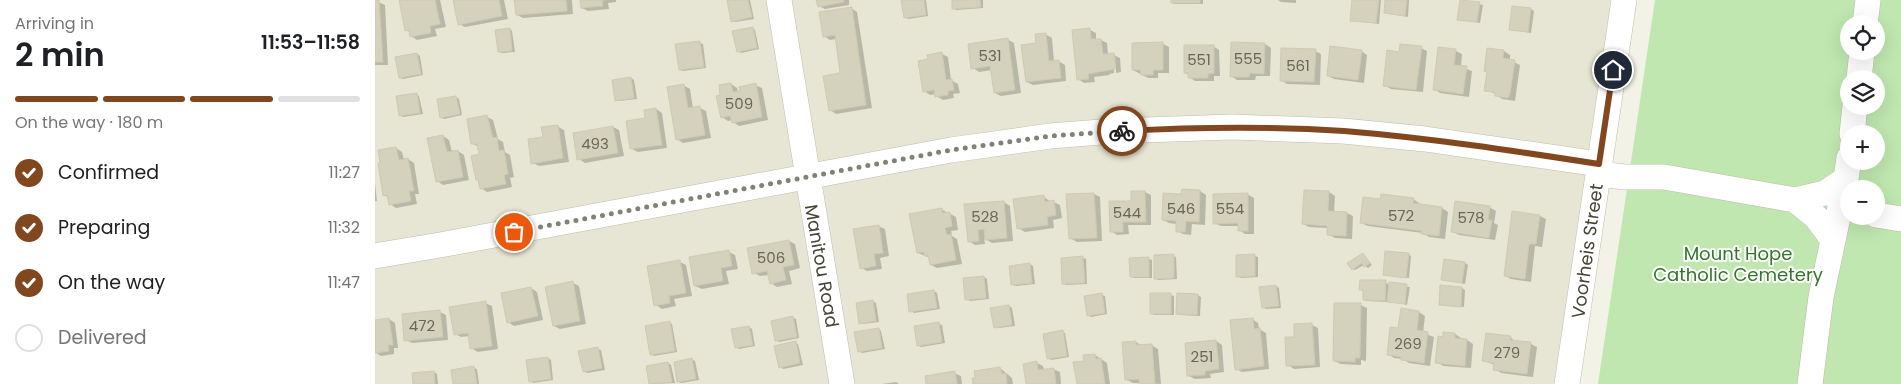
<!DOCTYPE html>
<meta charset="utf-8">
<style>
:root{--surface:#fff;--page:#f2f2f2;--text:#202124;--muted:#757577;--line:#e0e0e0;--accent:#81471f}
body{margin:0;font-family:Poppins,sans-serif;background:var(--page);color:var(--text);height:100vh;display:flex;flex-direction:column;font-size:19px;white-space:nowrap}
*{box-sizing:border-box;margin:0}
p{font-size:16px;color:var(--muted)}
.icon{flex:none;width:28px;height:28px;fill:none;stroke:currentColor;stroke-width:2;stroke-linecap:round;stroke-linejoin:round}
.map{position:relative;flex:1;overflow:hidden}
.details{display:flex;flex-direction:column;background:var(--surface);width:375px}
.details>*{flex:none}
.tools{position:absolute;left:1465px;top:15px;display:grid;gap:10px}
.tools a{display:grid;place-items:center;width:45px;height:45px;border-radius:50%;background:var(--surface);box-shadow:0 5px 20px #0002;font-size:25px}
.pin{position:absolute;display:grid;place-items:center;width:42px;height:42px;color:#fff;margin:-21px;border:2px solid #fff;border-radius:50%;box-shadow:0 1px 5px #0007}
.courier{position:absolute;display:grid;place-items:center;width:50px;height:50px;margin:-25px;border:4px solid #81471f;border-radius:50%;background:#fff;color:#222;box-shadow:0 1px 6px #0007}
.head em{font-style:normal;font-weight:600}
.head div{display:flex;flex-direction:column-reverse}
.head{display:flex;align-items:center;justify-content:space-between;height:85px;padding:0 15px}
h1{font-size:32px;font-weight:600;line-height:38px}
.bar{display:grid;grid-template-columns:repeat(4,1fr);gap:8px 5px;align-content:center;height:60px;padding:0 15px}
.bar i{height:6px;border-radius:4px;background:var(--line)}
.bar .current{background:var(--accent)}
.bar p{grid-column:span 4}
ol{padding:0 15px;list-style:none}
li{display:flex;align-items:center;gap:15px;height:55px}
li p{margin-inline-start:auto}
li .icon{padding:5px;border-radius:50%;background:var(--accent);color:#fff;stroke-width:4}
li:last-child{color:var(--muted)}
li i{width:28px;height:28px;border:2px solid var(--line);border-radius:50%}
main{display:flex;flex:1;min-height:0}
.map>svg:first-child{display:block}
</style>
<main>
<section class="details">
<div class="head"><div><h1>2 min</h1><p>Arriving in</p></div><em>11:53–11:58</em></div>
<div class="bar"><i class="current"></i><i class="current"></i><i class="current"></i><i></i><p>On the way · 180 m</p></div>
<ol>
<li><svg class="icon" aria-label="check" viewBox="0 0 24 24"><path d="M5 12l5 5 9-10"/></svg>Confirmed<p>11:27</p></li>
<li><svg class="icon" aria-label="check" viewBox="0 0 24 24"><path d="M5 12l5 5 9-10"/></svg>Preparing<p>11:32</p></li>
<li><svg class="icon" aria-label="check" viewBox="0 0 24 24"><path d="M5 12l5 5 9-10"/></svg>On the way<p>11:47</p></li>
<li><i></i>Delivered</li>
</ol>
</section>
<div class="map">
<svg width="1526" height="384" viewBox="0 0 1526 384">
<rect width="100%" height="100%" fill="#f3f2e6"/>
<path fill="#e7e6d4" d="M0,0H1236L1179,384H0Z"/>
<path fill="#bfe7af" fill-rule="evenodd" d="M1280,0H1526V384H1223ZM1474,24H1501V51H1474ZM1474,79H1501V106H1474ZM1474,134H1501V161H1474ZM1474,189H1501V216H1474Z"/>
<path fill="#0003" d="M25,0H65L71,27L60,29L62,36L42,40L36,36L35,32L31,30Z
M79,0H129L133,19L90,27L84,24Z
M141,0H197L198,14L148,18L142,15Z
M206,0H241V2L233,3L234,9L213,11L207,8Z
M361,0H375L379,19L360,22L357,21Z
M443,0H474V5L450,9L444,6Z
M527,0H551L553,16L533,19L530,17Z
M578,0H608V8L581,10L578,8Z
M797,0H828V4H800L797,3Z
M903,0H921V3L906,2Z
M978,0H1006L1004,24L976,20Z
M1012,0H1034L1033,17L1010,13Z
M1086,1L1108,5L1105,23L1083,19Z
M0,2H4L10,5L13,65H0Z
M476,8L482,12L497,108L461,114L455,110L467,74L461,39L455,40L449,36Z
M1156,9L1159,11L1156,33L1135,29Z
M377,28L380,30L384,49L366,53L363,51Z
M135,29L137,31L140,52L127,53L124,52Z
M715,30L721,33V40H726L732,43L733,55H739L745,58L746,72L741,73L740,57H738L739,73L734,74L735,75L719,77L720,82L709,83L703,79Z
M670,34L677,38L679,62L683,61L690,65L691,81L658,85L652,82L662,44Z
M632,39L639,43L646,93L626,96L620,93L617,70L604,72L598,68Z
M325,43L328,44L331,68L308,71L305,70Z
M788,44L794,47V73H783V78H773L758,70Z
M890,44L896,48L895,76H881L880,80H862L856,76Z
M838,46L844,50L845,76H839V81H820L814,77V75L810,73Z
M1046,48L1052,51L1048,92L1016,89L1009,85L1025,53Z
M1113,49L1129,51L1135,55V60L1145,65L1140,101L1127,99L1121,94L1111,90L1113,72Z
M940,51L946,54L945,85L912,84L906,80Z
M986,51L992,55L989,83L959,79L953,76Z
M1081,51L1087,54L1086,67L1097,71L1094,97L1065,93L1059,89Z
M42,54L45,56L48,75L28,79L25,78Z
M567,54L573,57L576,80L583,84L585,93L578,94L579,98L568,100L561,96V94L555,95L549,91L554,60Z
M256,78L259,80L262,99L244,101L241,100Z
M356,84L362,88L363,92L380,85L387,88L393,120L364,126L358,122L357,120L353,121L347,117V96Z
M308,85L315,89L318,109L325,108L331,111L336,138L308,143L302,139Z
M41,94L44,96L48,114L28,117L25,115Z
M81,97L84,99L87,115L69,119L66,117Z
M281,109L287,113L292,148L263,152L257,149L271,119Z
M112,117L118,120L123,139L128,142L130,152L135,155L139,177L135,178L137,187L112,192L106,188L104,147L98,144Z
M182,126L189,130L194,162L164,166L158,163L169,138Z
M238,127L244,130L249,156L210,163L204,159L199,134Z
M68,136L74,140L77,152L83,151L89,155L94,180L68,185L62,181Z
M21,148L27,152L29,160L33,159L39,163L44,194H40L42,204L21,208L15,204L14,198L9,195Z
M0,183L2,201H0Z
M808,190L825,191L831,195L830,225L817,224L816,235L808,234L802,231V224L794,223L788,220L807,195Z
M770,192L776,195V225H753L754,234L742,235L736,231L758,202Z
M954,192L960,196L959,212L972,213L978,216L977,239L960,238L953,234V228L934,227L928,224Z
M719,194L725,197L727,241L702,242L695,238Z
M872,194L879,198V234H870L864,230V226H846L839,223Z
M669,197L676,202H679L685,205L687,218L678,220L679,228L650,232L643,228Z
M1038,199L1044,203V205L1067,208L1073,212L1070,239L1054,237L1048,233L993,226L986,223L1006,201Z
M629,202L635,206L638,241L617,243L609,238L610,244L600,245L594,241L591,205Z
M1114,207L1121,211L1119,223L1123,225L1120,240L1084,235L1077,231Z
M566,209L581,217L583,230L576,231L577,236L582,239L587,264L562,268L556,265L555,258L543,253Z
M1165,216L1171,219L1167,247L1160,246L1156,282L1136,279L1130,276Z
M503,226L510,229L514,256L505,258L507,269L492,271L486,268Z
M414,241L420,244L425,268L414,271L417,284L402,287L396,283L394,275L385,276L379,273Z
M354,252L360,255L363,269L351,271L354,284L327,289L320,286Z
M988,254L997,265L993,268L989,265L980,270L978,269Z
M1033,254L1036,256L1034,278L1009,275Z
M798,256L801,257L802,279L783,280L780,278Z
M880,256L883,257V277L866,278L863,276Z
M708,258L711,259L712,284L691,285L688,283Z
M774,259L777,260V278H759L756,276Z
M305,262L311,265L317,296L299,299L301,306L287,309L281,305Z
M1090,263L1093,265L1090,284L1067,279Z
M655,264L658,266L660,284L641,286L638,285Z
M609,277L612,279L614,299L595,301L592,299Z
M1010,282L1015,285L1035,287L1032,305L1013,300L1012,302L992,301L989,300L988,291L986,290Z
M198,283L204,286L211,324L185,329L179,326Z
M901,286L904,288L906,308L891,309L888,307Z
M156,288L162,292L168,320L139,326L133,322Z
M1087,288L1090,290L1089,307L1065,304Z
M559,291L562,293L565,309L539,313L536,311L533,295Z
M727,295L730,296L732,314L716,317L713,315Z
M796,295L799,296V315H779L776,313Z
M823,295L826,297L825,316L805,315L802,314Z
M498,301L501,303L504,322L488,324L485,323Z
M110,303L117,306L123,349L103,352L96,348L95,336L86,337L80,334Z
M961,304L986,305L992,308L991,361L986,360V365L966,364L959,361Z
M634,306L637,308L640,326L623,328L620,327Z
M65,312L71,315L73,340L37,343L31,340Z
M1044,312L1050,316L1048,333L1059,337L1055,366L1034,363L1028,359L1019,358L1013,354L1024,329Z
M418,318L421,319L424,338L404,342L401,340Z
M14,319L20,323L23,348H19V354L6,356L0,352V321Z
M877,319L883,323L884,329L891,333L894,369L867,372L861,369Z
M294,322L297,324L302,352L279,356L276,354Z
M564,324L567,325L570,343L546,347L543,345Z
M937,325L943,328L945,367L919,369L913,365Z
M374,327L377,329L380,346L364,349L361,347Z
M504,329L506,331L510,349L487,353L484,351Z
M688,332L690,333L694,357L676,360L673,358Z
M1080,334L1086,338V339L1092,340L1098,344L1096,368L1068,366L1062,362L1069,338Z
M1135,337L1141,342L1156,344L1162,347L1158,377L1126,373L1120,369V365L1109,361Z
M841,341L847,345L849,372L835,374L836,378L820,379L814,376Z
M761,342L767,346L776,345L783,349L786,384L758,383L752,380Z
M420,343L423,344L428,365L408,369L405,367Z
M223,349L226,350L230,370L212,373L209,371Z
M720,355L732,363L735,384H703L710,362Z
M173,358L176,360L178,380L158,383L155,381Z
M317,360L320,361L324,380L306,383L303,381Z
M293,363L296,365L300,383L275,384L272,367Z
M662,363L668,366L669,370L678,369L685,372L686,384H653Z
M99,368L102,369L104,384H79Z
M625,368L637,378L638,384H599Z
M59,372L62,374L63,384H39Z
M579,373L586,376L587,384H553Z
M521,382L524,384H507Z"/>
<path fill="#d4d1bc" stroke="#cfcbaf" d="M4,0L8,62H0V1Z
M24,0H60L65,24L55,26L56,33L35,37L34,30L30,31Z
M78,0H124L127,16L83,25Z
M139,0H191L192,11L141,15Z
M205,0H230H227L228,6L206,8Z
M352,0H373L377,17L356,22Z
M441,0H468L469,2L443,7Z
M526,0H549L551,15L529,18Z
M577,0H605L606,7L577,9Z
M796,0H825V3H796Z
M977,0H1004L1001,23L975,21Z
M1010,0H1032L1030,16L1009,13Z
M1085,0L1105,2L1102,22L1082,20Z
M1137,6L1156,8L1153,32L1134,30Z
M477,7L491,105L454,111L448,76L465,73L460,35L448,37L444,12Z
M378,27L382,48L362,52L357,31Z
M135,28L137,51L123,52L120,30Z
M715,28L716,39H726L728,54L739,53L740,69L713,74L714,79L702,80L697,30Z
M671,33L674,61L684,60L686,78L651,82L646,45L661,43L660,34Z
M633,38L640,90L619,93L615,66L596,69L593,44Z
M325,41L329,67L304,70L300,44Z
M788,42V70H778V75H766L765,70H757V43Z
M856,42L890,43L889,74L875,73L874,77H855Z
M1025,44L1047,46L1041,90L1008,86L1012,50L1024,52Z
M809,45H839V73L833,74V78H813V73H809Z
M955,46L987,50L983,80L952,76Z
M1063,47L1081,49L1079,65L1092,66L1088,94L1058,90Z
M906,48L941,49L939,82L905,81Z
M1112,48L1129,50L1128,58L1140,60L1135,94L1133,98L1120,96V92L1109,91L1112,72L1109,71Z
M567,52L571,80L577,79L579,90L573,91V95L560,97L559,90L548,92L543,61L553,59L552,55Z
M42,53L46,74L24,78L20,57Z
M256,77L259,98L240,101L237,80Z
M356,83L358,92L365,91L364,87L381,83L387,117L357,123L355,116L346,118L341,96L345,95L344,85Z
M309,84L313,108L325,106L330,135L301,140L292,87Z
M42,93L45,113L24,116L21,96Z
M81,96L85,114L65,118L62,99Z
M281,108L287,145L255,149L251,121L270,118L269,110Z
M112,115L118,138L122,137L124,151L129,150L133,174L129,175L131,184L105,189L103,180H101L96,156L104,154L102,144H96L92,119Z
M183,125L188,158L156,164L153,139L168,137L166,127Z
M238,126L243,153L202,160L198,133Z
M68,135L72,152L83,150L88,177L61,182L52,138Z
M21,147L24,160L33,158L39,191H34L36,201L14,205L12,195L8,196L3,163H5L3,150Z
M807,189L825,190L824,222L811,221L810,232H801V221L787,220L788,193L806,194Z
M929,190L954,191L953,211L972,212L971,236L952,235V226L927,224Z
M756,191H770L771,222H748V232H735L734,201H756Z
M719,193L722,238L694,239L691,194Z
M873,193V231H863V223L838,224V194Z
M1006,194L1039,198L1038,203L1067,207L1064,236L1046,234L1047,231L985,223L988,197L1005,199Z
M669,195L670,202L679,200L681,215L672,217L673,225L642,229L638,199Z
M629,201L632,238L610,240L609,229L603,230L604,241L593,242L589,204Z
M1080,201L1115,206L1113,220H1117L1114,238L1076,232Z
M567,208V213L575,212L577,226L570,228L572,235L576,234L581,260L555,265L553,255L549,256V252L542,253L534,214Z
M1137,211L1165,215L1161,244H1154L1150,279L1129,276Z
M504,225L508,253L499,254L501,266L485,269L478,229Z
M414,240L419,265L408,267L411,280L395,284L392,271L377,274L372,248Z
M354,250L357,266L346,268L348,281L319,286L314,257Z
M1010,251L1034,253L1031,278L1008,275Z
M988,253L995,263L989,267L987,263L977,270L972,263Z
M799,254V278L779,279V255Z
M880,254V276L861,277V255Z
M708,256L710,283L687,284L686,258Z
M774,257V277H755L754,258Z
M1069,259L1090,262L1087,283L1066,280Z
M305,260L311,293L294,296L295,303L279,306L272,266Z
M655,263L657,283L636,285L634,266Z
M609,276L611,298L590,300L588,278Z
M985,280H1011L1010,301L988,300V290H984Z
M198,281L205,321L178,326L170,287Z
M1014,282L1032,284L1030,304L1012,302Z
M901,285L904,306L887,308L884,287Z
M1065,285L1087,287L1086,307L1064,305Z
M156,287L163,316L132,323L126,293Z
M559,290L562,308L534,312L532,294Z
M727,293L730,313L712,316L709,296Z
M775,293H796V314H775Z
M802,293L823,294L822,315L801,314Z
M498,300L501,321L484,324L481,303Z
M111,301L117,346L95,349L93,333L79,335L74,307Z
M959,303H986L985,358H980V362L958,361Z
M634,305L637,325L619,328L615,308Z
M1026,308L1044,311L1042,330L1053,332L1049,363L1026,360V357L1012,355L1015,327L1023,328Z
M65,310L68,337L29,341L27,314Z
M418,316L422,337L400,341L396,321Z
M14,318L18,345H13L14,351L0,353V320Z
M878,318L879,329L885,328L889,366L860,370L855,320Z
M295,321L300,351L275,355L270,326Z
M564,322L567,342L542,346L539,326Z
M937,323L940,365L911,366L910,337H919V324Z
M374,326L378,345L360,348L356,329Z
M504,328L507,348L483,352L479,332Z
M688,330L692,356L672,359L668,334Z
M1068,332L1080,333V338L1092,339L1090,366L1060,363L1063,336L1068,337Z
M1111,333L1136,336L1135,340L1156,342L1152,374L1118,370L1119,363L1107,361Z
M841,340L844,369L830,371V375L812,376L810,343Z
M421,341L425,363L404,368L399,346Z
M761,341V345L777,344L780,384H764V379L750,380L747,342Z
M223,347L227,368L208,372L203,351Z
M720,354L721,359L726,358L730,384H702L698,362L709,361L708,355Z
M173,357L176,379L154,382L151,360Z
M317,358L321,379L302,382L299,362Z
M662,361L663,370L679,368L681,384H651L648,364Z
M293,362L297,382L274,384L271,366Z
M99,366L102,384H78L76,370Z
M625,367L627,374L631,373L632,384H598L597,378H600L599,371Z
M59,371L60,384H38L37,373Z
M580,371L582,384H551L550,376Z"/>
<g fill="none" stroke-linecap="round" stroke-linejoin="round">
<g stroke="#bebda9" stroke-width="26">
<path id="minor" d="M404,0L467,384
M1490,24L1493,0
M1484,79L1487,51
M1477,134L1480,106
M1223,174L1250,177H1289L1420,200L1450,193L1471,179
M1420,200L1441,217L1458,240
M1501,215L1526,219
M0,256L65,245L576,150L675,136L739,131L857,127L968,131L1050,139L1224,164
M1192,384L1249,0
M1435,384L1446,297L1471,179L1474,158"/>
</g>
<use href="#minor" stroke="#fff" stroke-width="25"/>
</g>
<g fill="none" stroke-linecap="round" stroke-linejoin="round">
<path stroke="#838173" stroke-width="5" stroke-dasharray="0 9" d="M139,232L576,150L675,136L747,131"/>
<path stroke="#81471f" stroke-width="6" d="M747,131C821,127 895,126 969,131C1055,138 1140,151 1224,164L1238,70"/>
</g>
<g text-anchor="middle" dominant-baseline="central" stroke-width="4" stroke-linejoin="round" paint-order="stroke">
<g font-size="15" fill="#6a6757">
<text x="615" y="55">531</text>
<text x="873" y="58">555</text>
<text x="824" y="59">551</text>
<text x="923" y="65">561</text>
<text x="364" y="103">509</text>
<text x="220" y="143">493</text>
<text x="806" y="208">546</text>
<text x="855" y="208">554</text>
<text x="752" y="212">544</text>
<text x="1026" y="215">572</text>
<text x="610" y="216">528</text>
<text x="1096" y="217">578</text>
<text x="396" y="257">506</text>
<text x="47" y="325">472</text>
<text x="1033" y="343">269</text>
<text x="1132" y="352">279</text>
<text x="827" y="356">251</text>
</g>
<g font-size="18" fill="#464435" stroke="#fff">
<text transform="translate(1212 251) rotate(-82)">Voorheis Street</text>
<text transform="translate(447 266) rotate(80)">Manitou Road</text>
</g>
<g font-size="18" fill="#32762a" stroke="#fff">
<text x="1363" y="253">Mount Hope<tspan x="1363" dy="21">Catholic Cemetery</tspan></text>
</g>
</g>
</svg>
<div class="tools">
<a><svg class="icon" aria-label="locate" viewBox="0 0 24 24"><circle cx="12" cy="12" r="6"/><path d="M12 2v4M12 18v4M2 12h4M18 12h4"/></svg></a>
<a><svg class="icon" aria-label="layers" viewBox="0 0 24 24"><path d="M12 4l9 5-9 5-9-5zM3 14l9 5 9-5"/></svg></a>
<a>+</a>
<a>−</a>
</div>
<div class="pin" style="left:139px;top:232px;background:#ea580c"><svg class="icon" aria-label="bag" viewBox="0 0 24 24"><path d="M5 8h14l-1 12H6zM9 8a3 3 0 0 1 6 0"/></svg></div>
<div class="pin" style="left:1238px;top:70px;background:#1f2937"><svg class="icon" aria-label="home" viewBox="0 0 24 24"><path d="M3 11l9-7 9 7M6 9v11h12V9"/></svg></div>
<div class="courier" style="left:747px;top:131px"><svg class="icon" aria-label="bike" viewBox="0 0 24 24"><circle cx="6" cy="16" r="4"/><circle cx="18" cy="16" r="4"/><path d="M6 16l4-8h5l3 8M10 8l3 8H6M13 5h3"/></svg></div>
</div>
</main>
